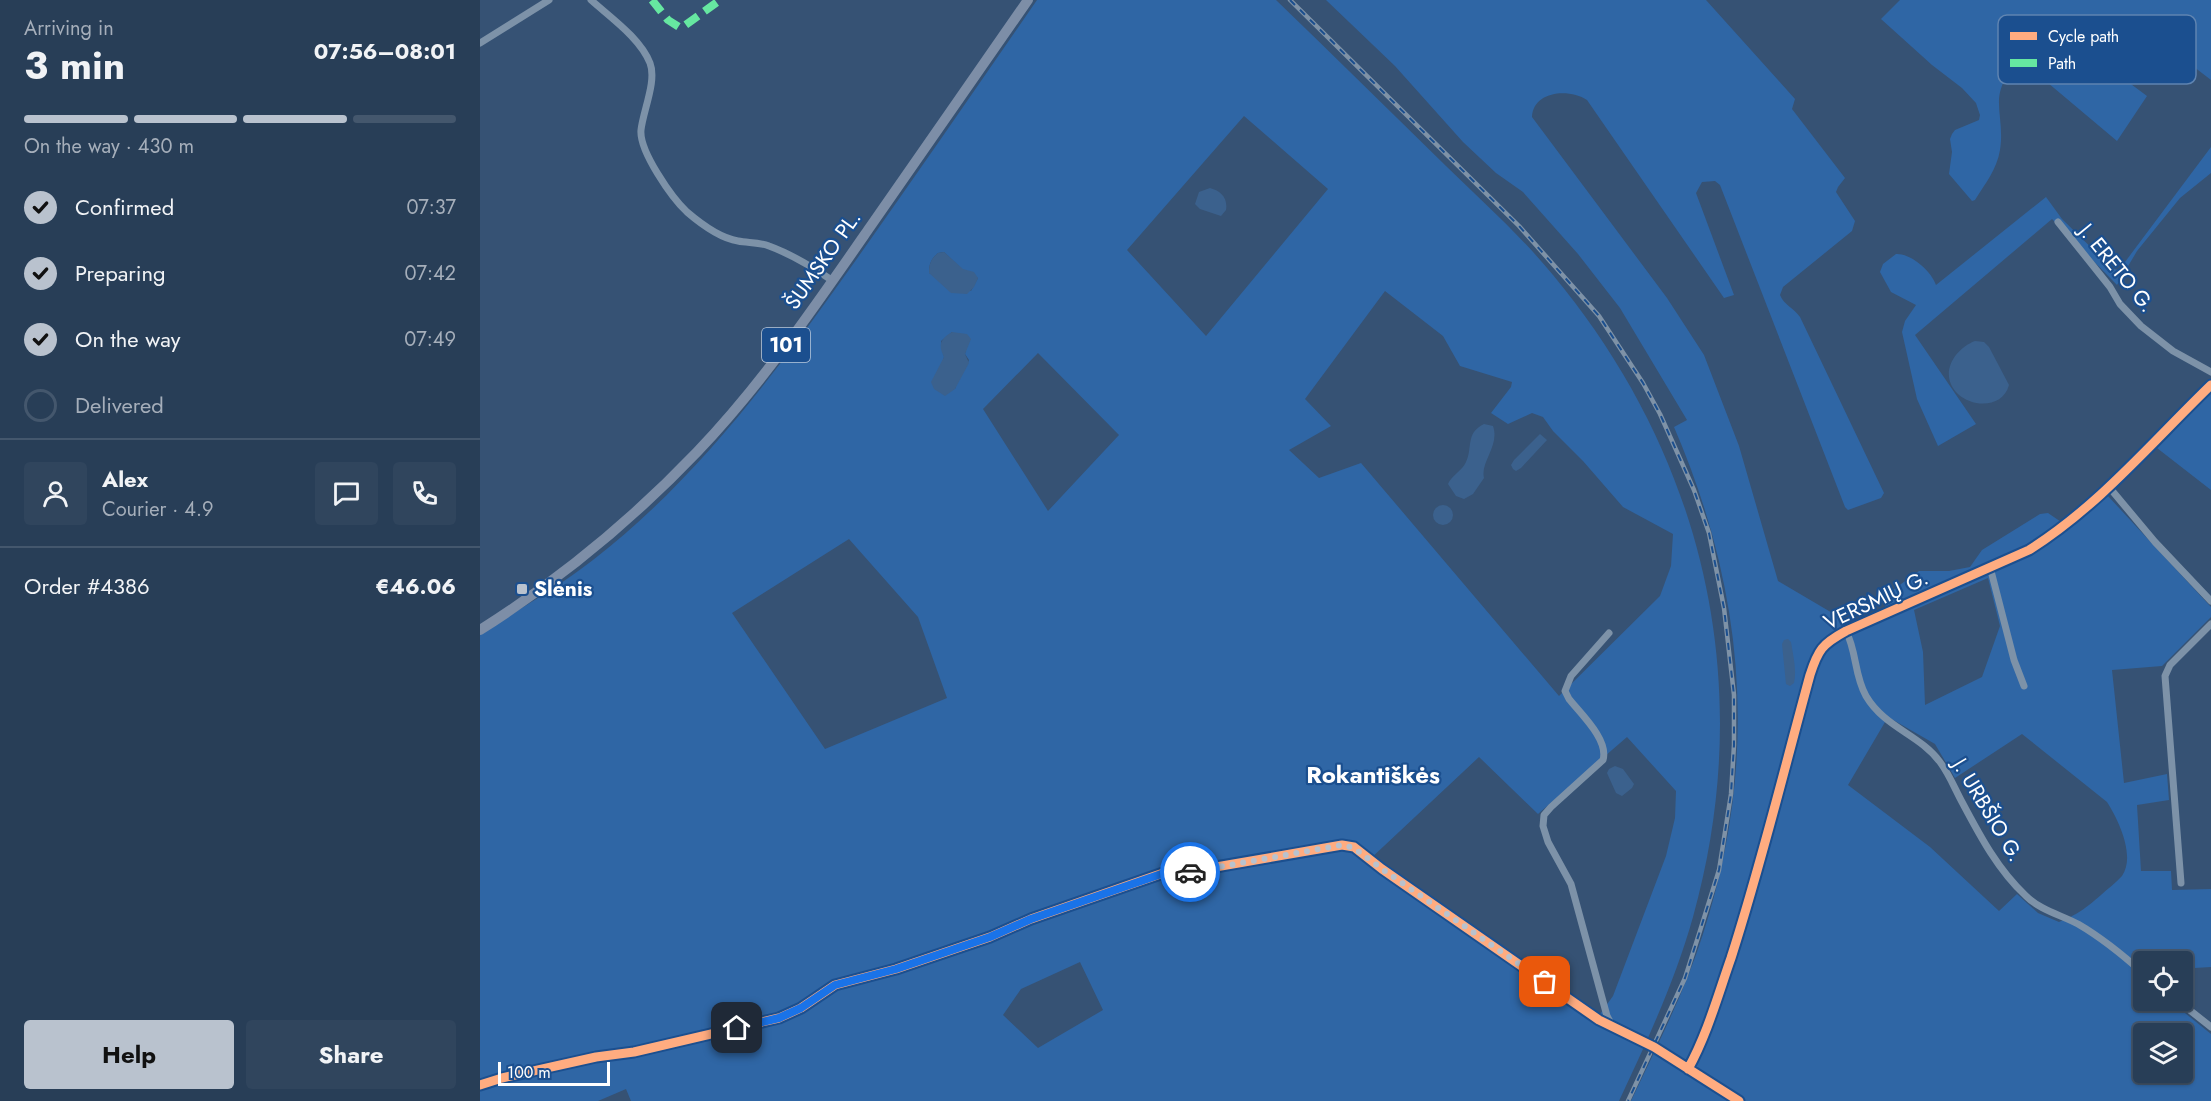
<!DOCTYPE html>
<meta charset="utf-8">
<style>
:root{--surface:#283e57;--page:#30455d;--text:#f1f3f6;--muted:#a5aeba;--line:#44576d;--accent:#b9c2ce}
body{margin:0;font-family:Jost,sans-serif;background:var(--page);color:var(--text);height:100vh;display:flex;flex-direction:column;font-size:22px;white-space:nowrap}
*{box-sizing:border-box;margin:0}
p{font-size:20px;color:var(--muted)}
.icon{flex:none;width:33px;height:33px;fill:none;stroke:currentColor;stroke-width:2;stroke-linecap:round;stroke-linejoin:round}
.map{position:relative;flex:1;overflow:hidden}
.details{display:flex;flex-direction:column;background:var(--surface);width:480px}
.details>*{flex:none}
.buttons{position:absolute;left:1653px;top:951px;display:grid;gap:12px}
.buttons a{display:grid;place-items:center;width:60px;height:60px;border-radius:6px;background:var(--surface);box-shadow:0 2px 4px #0004,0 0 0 2px var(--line);font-size:30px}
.scale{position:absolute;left:18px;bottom:15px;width:112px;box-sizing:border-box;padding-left:6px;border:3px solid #fff;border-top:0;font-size:16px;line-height:21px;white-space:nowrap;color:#fff;-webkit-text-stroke:4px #1b4f8f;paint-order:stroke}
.pin{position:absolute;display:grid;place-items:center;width:51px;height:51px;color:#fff;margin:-26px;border-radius:12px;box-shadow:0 3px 9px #0006}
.courier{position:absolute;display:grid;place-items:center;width:60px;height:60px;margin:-30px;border:4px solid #1a73e8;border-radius:50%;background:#fff;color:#222;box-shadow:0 2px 8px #0007}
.headline em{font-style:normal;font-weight:700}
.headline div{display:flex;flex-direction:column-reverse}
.headline{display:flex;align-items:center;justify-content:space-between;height:102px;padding:0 24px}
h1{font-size:39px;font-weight:700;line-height:45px}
.bar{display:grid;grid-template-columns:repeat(4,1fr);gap:9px 6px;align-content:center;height:72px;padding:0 24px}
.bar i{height:8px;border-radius:4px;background:var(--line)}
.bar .selected{background:var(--accent)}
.bar p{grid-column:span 4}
.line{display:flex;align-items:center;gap:15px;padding:0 24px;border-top:2px solid var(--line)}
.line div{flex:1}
.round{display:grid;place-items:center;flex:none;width:63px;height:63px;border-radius:6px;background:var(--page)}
ol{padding:0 24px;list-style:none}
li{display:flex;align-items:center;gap:18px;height:66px}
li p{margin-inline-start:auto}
li .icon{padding:6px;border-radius:50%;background:var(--accent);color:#111;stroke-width:4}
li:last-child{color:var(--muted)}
li i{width:33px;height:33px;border:3px solid var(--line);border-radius:50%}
.primary-button{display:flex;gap:12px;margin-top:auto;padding:12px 24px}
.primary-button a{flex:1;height:69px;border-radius:6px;background:var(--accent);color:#111;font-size:24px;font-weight:700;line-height:69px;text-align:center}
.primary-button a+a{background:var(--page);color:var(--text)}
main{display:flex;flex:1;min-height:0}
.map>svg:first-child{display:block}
</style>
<main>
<section class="details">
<div class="headline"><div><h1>3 min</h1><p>Arriving in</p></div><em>07:56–08:01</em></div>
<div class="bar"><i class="selected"></i><i class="selected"></i><i class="selected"></i><i></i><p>On the way · 430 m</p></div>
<ol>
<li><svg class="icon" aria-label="check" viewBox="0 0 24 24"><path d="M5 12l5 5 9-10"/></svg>Confirmed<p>07:37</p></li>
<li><svg class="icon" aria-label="check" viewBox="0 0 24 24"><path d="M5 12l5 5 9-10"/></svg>Preparing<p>07:42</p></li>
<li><svg class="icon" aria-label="check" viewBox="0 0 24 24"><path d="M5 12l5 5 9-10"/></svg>On the way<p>07:49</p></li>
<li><i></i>Delivered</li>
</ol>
<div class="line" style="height:108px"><a class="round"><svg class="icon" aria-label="person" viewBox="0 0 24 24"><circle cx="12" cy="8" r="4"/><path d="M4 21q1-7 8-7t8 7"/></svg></a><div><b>Alex</b><p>Courier · 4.9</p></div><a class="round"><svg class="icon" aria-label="chat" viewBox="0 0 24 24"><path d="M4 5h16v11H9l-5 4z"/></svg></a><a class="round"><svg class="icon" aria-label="phone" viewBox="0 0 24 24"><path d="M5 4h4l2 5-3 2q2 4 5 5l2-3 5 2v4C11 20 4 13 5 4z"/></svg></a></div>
<div class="line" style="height:78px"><div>Order #4386</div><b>€46.06</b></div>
<div class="primary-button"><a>Help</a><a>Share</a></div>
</section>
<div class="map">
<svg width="1731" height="1101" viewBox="0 0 1731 1101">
<rect width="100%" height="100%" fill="#365274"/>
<path fill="#2f66a5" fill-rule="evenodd" d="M557,0H796C853,55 909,110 966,166C1002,201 1041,236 1073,275C1226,459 1277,687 1213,917C1195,981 1167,1041 1139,1101H151L146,1089L118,1101H0V634C38,610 78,587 113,560C219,478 299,368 376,260C437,174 497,87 557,0ZM764,116L848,189L726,336L647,250ZM464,252L483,270L498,278L491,291L449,273C449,264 451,259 458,253ZM905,291L963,336L980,366L1032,382L1031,387L1011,413L1028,424L1052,413L1063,417L1073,431L1103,461L1143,507L1193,534L1191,566L1180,596L1079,696L881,463L839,478L809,450L851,426L825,399ZM472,332L487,345L485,354L489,360C485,371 478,378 475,389L462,364L464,357L461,341ZM558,353L639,435L568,511L503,409ZM369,539L438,617L467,698L345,749L252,613ZM1147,737L1196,791L1195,818L1186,856L1133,996L1120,1014L1016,954L888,861L999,757L1058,814ZM600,962L623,1010L558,1048L523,1015L541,989Z
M846,0H1226L1315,99L1312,109L1365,178L1358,187L1356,192L1375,221L1372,231L1303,287L1300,295C1304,305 1314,308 1320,317L1404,493L1401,498L1368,510L1365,507L1240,185L1235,181L1222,182L1216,193L1254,295L1244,298L1107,100C1089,88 1053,91 1052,117L1187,298L1224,355L1259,446L1298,581L1371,624L1405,609L1406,595L1439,571H1469L1490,567L1502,550L1560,514L1568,513L1590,528L1627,495L1731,607V617L1682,666L1632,670L1644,783L1687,774L1689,800L1657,805L1661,871H1691L1692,890L1731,889V967L1714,968L1703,979L1702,962H1664V1000L1690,1001L1731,1034V1101H1151C1177,1046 1205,991 1223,934C1279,760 1266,594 1194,427L1207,420L1140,308L1098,254L1043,192L1016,173L983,142L915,66ZM1508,578L1520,626L1502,677L1445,705L1443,652L1434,610ZM1408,717L1455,744L1475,778L1542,734L1627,802C1638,819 1656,856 1642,876C1636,883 1627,889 1621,895C1605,909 1598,914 1579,922L1558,913L1537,894L1519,911L1450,847L1368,785ZM1664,1034H1702V1072H1664Z
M1420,0H1731V80L1666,30L1657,41L1625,19L1597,44L1667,96L1637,141L1542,61C1504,92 1526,113 1520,150C1517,169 1505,184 1495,200L1492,201L1469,174L1472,152L1470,139L1472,134L1475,130L1499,120L1500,115L1496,103L1482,88L1452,65L1401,19Z
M1731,147V173L1700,198L1657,251L1637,285L1572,219L1435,335L1496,424L1458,446L1437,399L1422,332L1425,321L1436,305L1411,292L1400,272L1403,264L1416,254C1431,253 1452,272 1456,285L1566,197L1582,219L1633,269L1639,270Z
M1731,392V490L1677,448Z"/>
<path fill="#3b618d" d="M730,188C741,191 748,198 746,210L741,216L720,209L715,204L719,192Z
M464,252L483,269L494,272L498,278L494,287L487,294L471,293L449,273C449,264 451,259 458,253Z
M472,332L487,334L491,339L485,354L489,363L475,389L465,396L454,389L451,382L464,357C458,345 460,339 472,332Z
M1495,341L1504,342L1509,347L1529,385C1523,408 1493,408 1478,394C1458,375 1474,349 1495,341Z
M1004,424L1013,426C1020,446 1000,462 1004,478L993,494L984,499L976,496L968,484C972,475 982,471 986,462C993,448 985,433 1004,424Z
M1060,434L1067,440L1041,468L1036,471L1033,469L1031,465L1034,460Z
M953 515a10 10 0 1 1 20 0a10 10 0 1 1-20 0Z
M1308,639L1311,642C1313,655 1317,670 1314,683L1310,686L1306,684L1302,644L1304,640Z
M1135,766L1143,769L1154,784L1152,788L1142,796L1136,793L1127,773L1129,769Z"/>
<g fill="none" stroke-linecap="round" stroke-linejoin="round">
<path stroke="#7d92a8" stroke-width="7" d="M111,0C131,18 160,38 170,63C177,81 163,111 161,130C159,151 192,198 207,212C221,224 239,238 258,241C268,243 279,242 289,246C311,254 334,268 353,281
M0,43L69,0
M1578,222L1630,287L1640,304L1661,326L1693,351L1731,372
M1629,487L1675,542L1731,601
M1510,567L1534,660L1544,686
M1366,631C1377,652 1374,675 1386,696C1405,728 1439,734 1460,762C1469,774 1475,789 1482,802C1500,836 1518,870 1546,896C1560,910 1581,915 1598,924C1622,938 1643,955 1664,974
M1129,633L1091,676L1085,691L1089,699C1101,714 1129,740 1123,760L1071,807L1064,815L1063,826L1068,842L1091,884L1127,1016L1133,1027
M1701,883L1685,676L1690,665L1731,624
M1697,1000L1731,1027
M1208,1069C1227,1035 1238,995 1251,958C1281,865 1304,770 1330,675C1338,650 1342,644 1366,631L1549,550C1619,506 1672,442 1731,385
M0,1085L22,1078L116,1057L154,1052L299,1018L321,1008L355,985L416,969L510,937L551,919L689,871L707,872L862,845L874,847L902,869L1119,1020L1174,1047L1259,1101"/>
<path stroke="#7d8ea7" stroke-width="10" d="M0,630C79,580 152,520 217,452C282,384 336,305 390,227C443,151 495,76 548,0"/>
<g stroke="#7e92a7" stroke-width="4.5">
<path id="rail" d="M810,0L1039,226L1119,316L1163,383L1180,414L1214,490L1229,533L1244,608L1254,695V745L1251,794L1239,870L1219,934L1205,978L1148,1101"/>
</g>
<use href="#rail" stroke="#1b4f8f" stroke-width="2" stroke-dasharray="7" stroke-linecap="butt"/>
<path stroke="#66e7a1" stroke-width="8" stroke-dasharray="15 8" stroke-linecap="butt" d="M172,0L188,20L199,27L204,26L240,0"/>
<g stroke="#1b4f8f" stroke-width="13">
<path id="cycleway" d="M1208,1069C1227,1035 1238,995 1251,958C1281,865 1304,770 1330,675C1338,650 1342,644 1366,631L1549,550C1619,506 1672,442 1731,385
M0,1085L22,1078L116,1057L154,1052L299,1018L321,1008L355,985L416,969L510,937L551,919L689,871L707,872L862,845L874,847L902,869L1119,1020L1174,1047L1259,1101"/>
</g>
<use href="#cycleway" stroke="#ffac80" stroke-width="9"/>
</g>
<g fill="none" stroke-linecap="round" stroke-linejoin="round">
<path stroke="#b9c2ce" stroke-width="6" stroke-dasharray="0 10.8" d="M710,872L862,845L874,848L902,869L1065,982"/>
<path stroke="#1a73e8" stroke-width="8" d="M257,1028L299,1018L321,1008L355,985L416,969L510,937L551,919L690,871L710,872"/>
</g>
<rect fill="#b9c2ce" stroke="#1b4f8f" stroke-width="2" x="36" y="583" width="12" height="12" rx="3"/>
<g text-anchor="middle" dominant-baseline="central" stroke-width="4.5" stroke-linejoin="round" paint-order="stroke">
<rect fill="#1b4f8f" stroke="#bbcadd" stroke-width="1.5" x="282" y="328" width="48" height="34" rx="4.5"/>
<g font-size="20" font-weight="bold" fill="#fff">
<text x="306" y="345">101</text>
</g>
<g font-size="21" fill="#fff" stroke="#1b4f8f">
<text transform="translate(343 260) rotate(-55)">ŠUMSKO PL.</text>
<text transform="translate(1637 268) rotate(51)">J. ERETO G.</text>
<text transform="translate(1396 600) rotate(-25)">VERSMIŲ G.</text>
<text transform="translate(1508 810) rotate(59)">J. URBŠIO G.</text>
</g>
<g font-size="21" font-weight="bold" fill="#fff" stroke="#1b4f8f" text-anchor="start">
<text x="54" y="589">Slėnis</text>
</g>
<g font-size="24" font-weight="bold" fill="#fff" stroke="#1b4f8f">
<text x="893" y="774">Rokantiškės</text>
</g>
</g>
<rect x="1518" y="15" width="198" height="69" rx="9" fill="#1b4f8f" stroke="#5f84b1" stroke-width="1.5"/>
<rect x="1530" y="32" width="27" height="8" fill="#ffac80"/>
<rect x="1530" y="59" width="27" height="8" fill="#66e7a1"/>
<g font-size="16" fill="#fff">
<text x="1568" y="42">Cycle path</text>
<text x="1568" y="69">Path</text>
</g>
</svg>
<div class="buttons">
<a><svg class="icon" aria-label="locate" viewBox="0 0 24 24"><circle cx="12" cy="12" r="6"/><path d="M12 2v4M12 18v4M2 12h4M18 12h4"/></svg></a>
<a><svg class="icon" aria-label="layers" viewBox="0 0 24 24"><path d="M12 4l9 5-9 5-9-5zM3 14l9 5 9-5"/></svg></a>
</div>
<div class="scale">100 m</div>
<div class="pin" style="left:1065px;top:982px;background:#ea580c"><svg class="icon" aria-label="bag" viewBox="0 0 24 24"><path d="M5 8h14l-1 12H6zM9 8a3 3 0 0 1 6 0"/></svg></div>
<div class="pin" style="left:257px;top:1028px;background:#1f2937"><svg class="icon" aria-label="home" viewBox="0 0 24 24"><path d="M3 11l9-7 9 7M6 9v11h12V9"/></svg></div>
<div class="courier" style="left:710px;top:872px"><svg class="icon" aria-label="car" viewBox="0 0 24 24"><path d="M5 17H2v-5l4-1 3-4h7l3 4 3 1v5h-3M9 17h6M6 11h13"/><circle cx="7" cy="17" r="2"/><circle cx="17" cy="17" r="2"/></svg></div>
</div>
</main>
